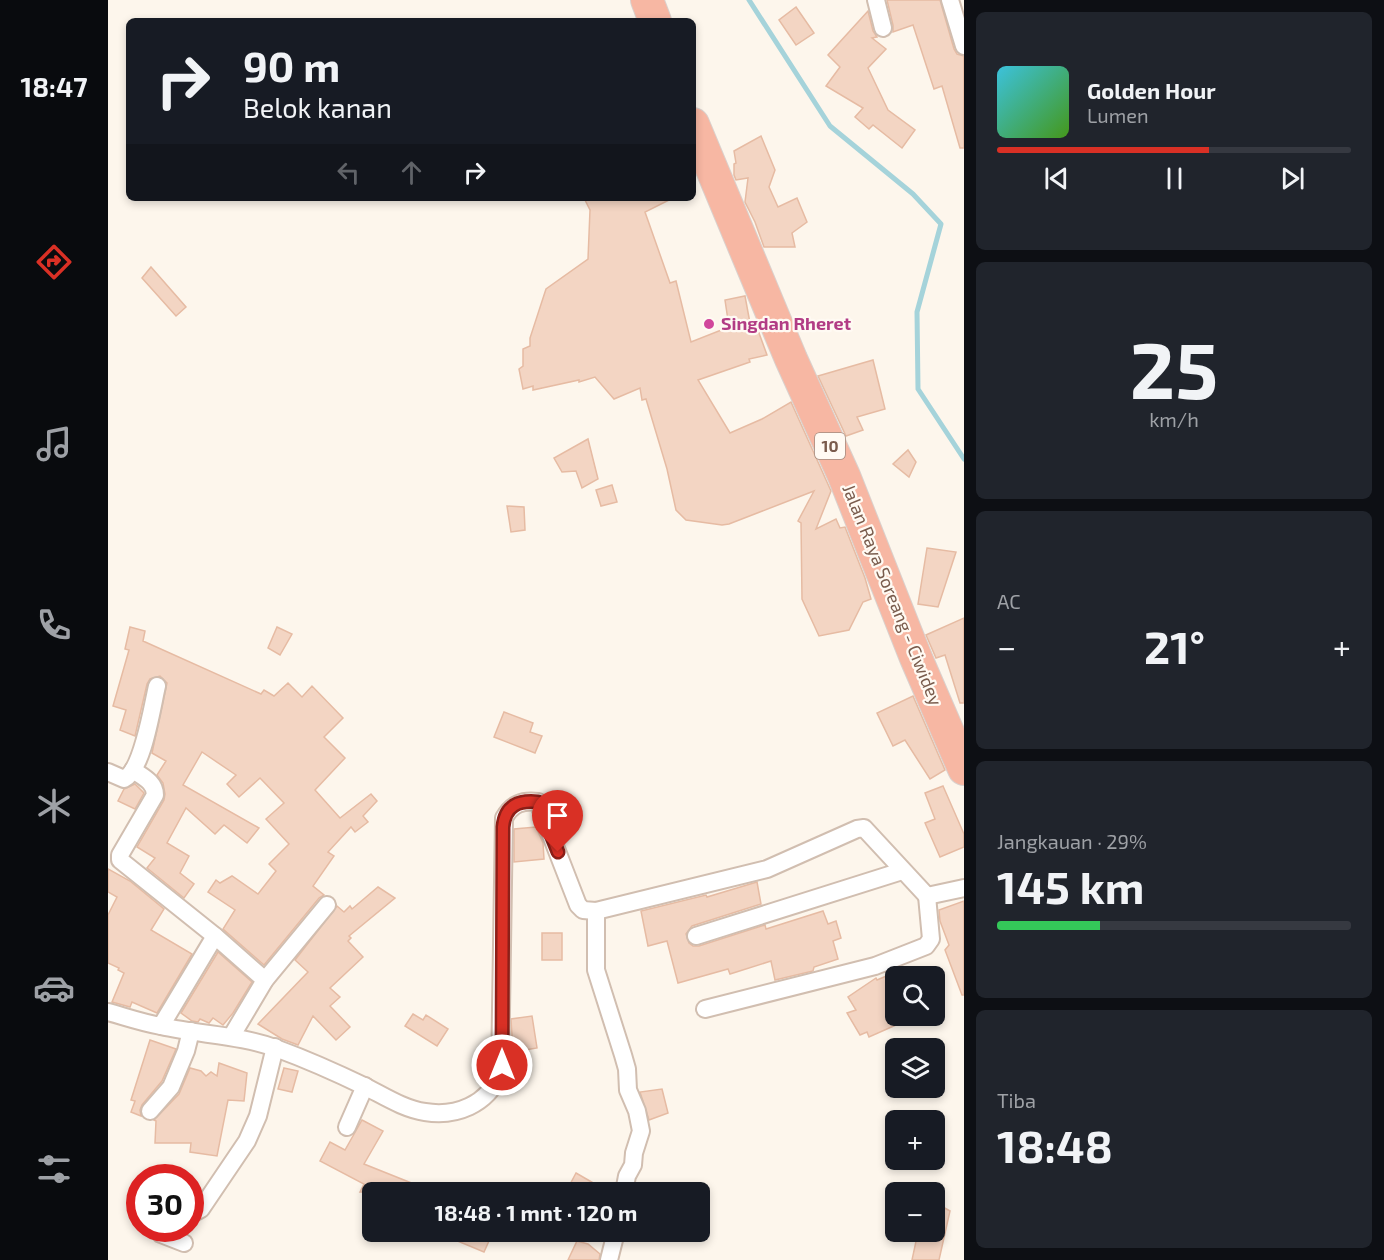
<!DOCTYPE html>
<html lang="id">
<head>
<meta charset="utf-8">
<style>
	:root { --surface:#171b24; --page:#20242c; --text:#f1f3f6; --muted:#9ea1a6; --line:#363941; --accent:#d93025 }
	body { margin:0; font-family:"Exo 2",sans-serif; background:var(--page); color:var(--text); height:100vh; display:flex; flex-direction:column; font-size:22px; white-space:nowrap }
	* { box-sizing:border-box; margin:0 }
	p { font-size:20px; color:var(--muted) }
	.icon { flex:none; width:33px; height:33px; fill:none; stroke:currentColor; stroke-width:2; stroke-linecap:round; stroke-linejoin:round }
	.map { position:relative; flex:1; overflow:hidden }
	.sheet { display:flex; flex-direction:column; gap:12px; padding:12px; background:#0d0f14; width:420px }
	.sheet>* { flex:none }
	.guide { position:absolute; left:18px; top:18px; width:570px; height:183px; border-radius:9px; box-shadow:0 3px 9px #0003; background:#171b24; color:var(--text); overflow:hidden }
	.tools { position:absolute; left:777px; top:966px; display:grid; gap:12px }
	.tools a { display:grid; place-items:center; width:60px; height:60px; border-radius:9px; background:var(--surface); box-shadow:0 3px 9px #0003; font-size:30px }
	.speed { position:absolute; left:18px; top:1164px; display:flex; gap:12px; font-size:30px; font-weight:700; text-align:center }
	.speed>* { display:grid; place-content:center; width:78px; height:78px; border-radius:50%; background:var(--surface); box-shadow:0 3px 9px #0003; line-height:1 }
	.speed .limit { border:9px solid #d22; background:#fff; color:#111 }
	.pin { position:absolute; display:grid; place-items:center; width:51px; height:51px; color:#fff; margin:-62px -26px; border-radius:50% 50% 50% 0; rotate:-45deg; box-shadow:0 0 6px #0007 }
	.pin .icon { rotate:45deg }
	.me { position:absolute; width:66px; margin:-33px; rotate:0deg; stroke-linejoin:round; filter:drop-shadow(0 0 4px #0008) }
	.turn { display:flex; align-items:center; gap:21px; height:126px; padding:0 18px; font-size:27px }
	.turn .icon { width:78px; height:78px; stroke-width:2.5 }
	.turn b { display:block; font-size:42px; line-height:51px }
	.lanes { display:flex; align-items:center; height:57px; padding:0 18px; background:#0003; justify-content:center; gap:30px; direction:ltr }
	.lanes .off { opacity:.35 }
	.big { font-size:45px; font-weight:700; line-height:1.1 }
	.sheet .tile { flex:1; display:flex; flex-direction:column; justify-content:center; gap:9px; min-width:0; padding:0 21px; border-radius:9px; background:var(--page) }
	.sheet .dial { align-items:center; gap:0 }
	.dial b { font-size:78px; line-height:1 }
	.song { display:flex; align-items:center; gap:18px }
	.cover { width:72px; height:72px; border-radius:9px; background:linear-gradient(135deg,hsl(190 70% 55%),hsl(100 70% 35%)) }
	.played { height:6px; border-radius:3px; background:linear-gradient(90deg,var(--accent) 60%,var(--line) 60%) }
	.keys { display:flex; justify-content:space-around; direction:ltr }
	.heat { display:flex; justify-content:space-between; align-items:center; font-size:33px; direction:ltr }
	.charge { height:9px; border-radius:4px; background:linear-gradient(90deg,#34c759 29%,var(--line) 0) }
	.trip { position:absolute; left:254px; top:1182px; width:348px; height:60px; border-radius:9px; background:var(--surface); box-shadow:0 3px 9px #0003; font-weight:700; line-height:60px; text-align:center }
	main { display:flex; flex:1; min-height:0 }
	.tab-bar { display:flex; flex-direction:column; width:108px; justify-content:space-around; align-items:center; background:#090b0e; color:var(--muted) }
	.tab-bar .icon { width:42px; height:42px }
	.tab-bar .active { color:var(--accent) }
	.tab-bar b { font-size:27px; color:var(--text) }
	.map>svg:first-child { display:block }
</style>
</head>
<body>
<main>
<nav class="tab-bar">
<b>18:47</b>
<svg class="icon active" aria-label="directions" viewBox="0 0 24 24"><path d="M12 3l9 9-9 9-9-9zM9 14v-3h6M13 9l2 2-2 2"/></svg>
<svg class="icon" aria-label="music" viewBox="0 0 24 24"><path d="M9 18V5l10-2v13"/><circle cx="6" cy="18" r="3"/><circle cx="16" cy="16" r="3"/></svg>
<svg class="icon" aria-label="phone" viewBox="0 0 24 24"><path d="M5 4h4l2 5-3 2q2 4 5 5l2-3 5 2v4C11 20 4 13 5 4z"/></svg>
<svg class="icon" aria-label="climate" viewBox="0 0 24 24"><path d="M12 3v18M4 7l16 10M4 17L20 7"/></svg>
<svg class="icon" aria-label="car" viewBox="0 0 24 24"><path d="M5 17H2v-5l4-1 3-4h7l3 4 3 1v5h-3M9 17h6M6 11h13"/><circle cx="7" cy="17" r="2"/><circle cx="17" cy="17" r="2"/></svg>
<svg class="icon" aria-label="filters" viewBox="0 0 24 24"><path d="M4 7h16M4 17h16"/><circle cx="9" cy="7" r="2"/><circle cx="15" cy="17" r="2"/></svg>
</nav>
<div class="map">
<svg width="856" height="1260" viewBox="0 0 856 1260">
	<rect width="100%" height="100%" fill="#fdf6ec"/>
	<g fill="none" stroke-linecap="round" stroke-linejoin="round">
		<polyline stroke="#a5d3da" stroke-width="5" points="641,0 722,126 805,194 833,224 809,312 810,389 856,459"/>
	</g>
	<g fill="#f3d5c3" stroke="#e6bba3" stroke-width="1.5">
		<polygon points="779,0 832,0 846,49 849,54 856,56 856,148 852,148 834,86 826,89 805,25 785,32 785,25"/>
		<polygon points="688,7 706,33 688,45 671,20"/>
		<polygon points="760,11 765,31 769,37 764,38 778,49 760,68 780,110 807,130 794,148 765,125 761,129 747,117 755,108 718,86 732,67 720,55"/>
		<polygon points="653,136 667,170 661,187 670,207 689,198 699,222 684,233 687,247 656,247 647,222 637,202 640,178 628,180 626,175 626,164 628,163 626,151"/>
		<polygon points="476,198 565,198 537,212 562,283 568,281 583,342 621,327 617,300 637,296 642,323 647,322 659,355 641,359 642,362 590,380 622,433 654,419 683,402 723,491 708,529 728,519 732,528 737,527 757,578 763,599 755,602 741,630 711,636 694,599 693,523 690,521 706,491 621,524 614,525 578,520 568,510 559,469 538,399 534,400 532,388 506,399 487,377 471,382 471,380 425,390 425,386 415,389 411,369 415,366 415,349 422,346 422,338 438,289 480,259 482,210"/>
		<polygon points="43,267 78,307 68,316 34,278"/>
		<polygon points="765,360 777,409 749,417 755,430 738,436 710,376"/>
		<polygon points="480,439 490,479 474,488 468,471 454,472 446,458"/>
		<polygon points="800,450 808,462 801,477 785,464"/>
		<polygon points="504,485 509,502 493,506 488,490"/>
		<polygon points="399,506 416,507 417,530 403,532"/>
		<polygon points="819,548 848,552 830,607 810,604"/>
		<polygon points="856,618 856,703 852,703 837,655 828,658 818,635"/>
		<polygon points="22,627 37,631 35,641 153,694 156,690 166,696 180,683 194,697 204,686 235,718 216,737 237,758 207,790 232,818 263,794 269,801 255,816 260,822 247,832 243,827 220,852 226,856 205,886 216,895 211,898 156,965 115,929 127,910 100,892 108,880 112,883 124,876 150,894 168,871 161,864 181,844 158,819 176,803 152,778 131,797 119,784 128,775 94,752 75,785 151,828 139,843 116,825 107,834 78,808 59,843 81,856 72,873 86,884 76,898 39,868 47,858 29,847 56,800 57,794 55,783 49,775 58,761 44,753 59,683 52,676 42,679 39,684 27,736 12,730 18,710 5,706 21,650 17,649"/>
		<polygon points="169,627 184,634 172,655 160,648"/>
		<polygon points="805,696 837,770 822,779 797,740 785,746 769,713"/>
		<polygon points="396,712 425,723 422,732 434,736 427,753 386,737"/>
		<polygon points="27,784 36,793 27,809 10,801 16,789"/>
		<polygon points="835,786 856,834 856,847 832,857 817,823 827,819 817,793"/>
		<polygon points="428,827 435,843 436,859 406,862 406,829"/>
		<polygon points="0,869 22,881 56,909 43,930 84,954 49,1013 24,1002 22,1007 4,1002 16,973 10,970 11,968 0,963 0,915 9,897 0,892"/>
		<polygon points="649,882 653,904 584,926 578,934 581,943 585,946 591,946 657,925 658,929 715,911 720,924 728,921 733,938 725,941 730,959 706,967 705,971 667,980 663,961 622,974 620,969 570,983 559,941 540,946 533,911 598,895 599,897"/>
		<polygon points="270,887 287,898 241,936 243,938 240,941 255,957 222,988 232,997 222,1006 242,1027 228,1040 205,1016 190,1045 174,1039 150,1024 200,972 187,960 229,906 236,912 242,906 244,909"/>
		<polygon points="856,901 856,995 854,995 837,950 841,945 832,921 831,910"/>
		<rect x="434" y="933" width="20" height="27"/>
		<polygon points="110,952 144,982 125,1013 115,1025 105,1018 101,1023 92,1019 90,1022 84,1021 73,1013"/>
		<polygon points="788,972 788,1025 761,1037 759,1032 752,1035 739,1013 748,1010 740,997 768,978 769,980"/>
		<polygon points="305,1014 315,1020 318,1015 340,1029 329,1046 297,1026"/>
		<polygon points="424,1016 429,1048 405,1052 403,1019"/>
		<polygon points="42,1040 68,1049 54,1081 34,1105 32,1110 33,1116 23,1112 27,1101 23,1100"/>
		<polygon points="111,1063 139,1073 136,1101 120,1100 109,1156 82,1152 83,1143 47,1143 48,1121 46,1120 71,1094 82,1068 93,1071 98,1076 103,1072 109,1076"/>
		<polygon points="176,1068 190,1071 184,1092 170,1089"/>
		<polygon points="554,1089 560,1113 541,1120 532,1092"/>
		<polygon points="254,1120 275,1131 256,1164 326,1192 252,1192 256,1184 212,1161 222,1142 237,1150"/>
		<polygon points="468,1173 501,1192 458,1192"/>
		<polygon points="826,1202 842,1211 831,1260 804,1260 810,1232 826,1232"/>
		<polygon points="328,1232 385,1232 376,1252"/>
		<polygon points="469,1241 480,1244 492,1254 491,1260 460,1260"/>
	</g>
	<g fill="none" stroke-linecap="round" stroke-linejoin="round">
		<g stroke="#d1beb0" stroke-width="20">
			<g id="street">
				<polyline points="768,0 775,28"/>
				<polyline points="842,0 856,46"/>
				<path d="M25,770C35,777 47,782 47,795L12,855V860L107,936L157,980"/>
				<path d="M0,772L16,779C35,770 44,707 49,686"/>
				<polyline points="488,911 488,970 515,1055 519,1069 520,1090 529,1111 533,1131 526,1153 525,1165 519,1176 516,1192"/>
				<polyline points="588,936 794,871"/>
				<polyline points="597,1009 767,966 818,946 823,939 819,896"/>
				<path d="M0,1012C18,1017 35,1023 53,1026C92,1035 133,1035 170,1049C200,1060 229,1073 258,1087C276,1096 296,1109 317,1112C348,1117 379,1105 392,1074L396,818C404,804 414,800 430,802L470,905L475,910L488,911L659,869L749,829L756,828L819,896L856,888"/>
				<polyline points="53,1026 107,936"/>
				<polyline points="123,1037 157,980 219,905"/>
				<polyline points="42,1111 63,1087 78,1051 83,1031"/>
				<polyline points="239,1127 257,1086"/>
				<polyline points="82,1215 93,1209 139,1141 150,1116 167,1047"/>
				<polyline points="52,1228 53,1234 76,1243"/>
				<polyline points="501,1260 508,1232"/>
			</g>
		</g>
		<g stroke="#dad1cd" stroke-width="34">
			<g id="highway">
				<polyline points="539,0 547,21"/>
				<polyline points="585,124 683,359 736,476 808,658 856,769"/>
			</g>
		</g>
		<use href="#street" stroke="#fff" stroke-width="16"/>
		<use href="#highway" stroke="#f7b7a3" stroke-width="32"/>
	</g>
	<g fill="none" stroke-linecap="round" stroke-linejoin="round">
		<g stroke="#8d1f18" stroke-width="15">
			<path id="route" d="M394,1065L395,827C397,805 411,800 430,802L450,852"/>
		</g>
		<use href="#route" stroke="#d93025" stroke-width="10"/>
	</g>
	<circle fill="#d1479c" stroke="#fffaf3" stroke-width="2" cx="601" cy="324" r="6"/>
	<g text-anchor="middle" stroke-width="4.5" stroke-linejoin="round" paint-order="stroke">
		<rect fill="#fffaf3" stroke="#a28b7f" stroke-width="1.5" x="707" y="433" width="30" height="26" rx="4.5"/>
		<g font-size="16" font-weight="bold" fill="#7a5c4d">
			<text x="722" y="452">10</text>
		</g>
		<g font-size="18" font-weight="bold" fill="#b23c85" stroke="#fffaf3" text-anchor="start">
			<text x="613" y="330">Singdan Rheret</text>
		</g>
		<g font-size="18" fill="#7a5c4d" stroke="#fffaf3">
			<text transform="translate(784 595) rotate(68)" y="6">Jalan Raya Soreang - Ciwidey</text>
		</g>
	</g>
</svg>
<div class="tools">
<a><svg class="icon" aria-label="search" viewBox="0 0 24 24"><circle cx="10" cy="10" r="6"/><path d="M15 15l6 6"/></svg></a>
<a><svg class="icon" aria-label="layers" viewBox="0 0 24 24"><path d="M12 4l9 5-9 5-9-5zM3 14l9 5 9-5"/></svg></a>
<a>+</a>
<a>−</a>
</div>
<div class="speed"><div class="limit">30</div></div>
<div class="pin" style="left:450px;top:852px;background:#d93025"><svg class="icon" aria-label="arrive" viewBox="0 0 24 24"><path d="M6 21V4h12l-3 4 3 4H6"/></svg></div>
<svg class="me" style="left:394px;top:1065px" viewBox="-20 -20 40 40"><circle r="17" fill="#d93025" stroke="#fff" stroke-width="3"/><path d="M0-11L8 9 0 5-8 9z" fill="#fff"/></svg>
<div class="trip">18:48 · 1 mnt · 120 m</div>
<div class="guide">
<div class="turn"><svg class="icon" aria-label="right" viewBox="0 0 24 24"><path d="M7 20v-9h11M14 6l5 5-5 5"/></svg><div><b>90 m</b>Belok kanan</div></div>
<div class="lanes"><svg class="icon off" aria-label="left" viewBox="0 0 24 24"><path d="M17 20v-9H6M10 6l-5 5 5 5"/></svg><svg class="icon off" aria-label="ahead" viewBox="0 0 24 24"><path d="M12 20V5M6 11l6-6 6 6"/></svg><svg class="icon" aria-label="right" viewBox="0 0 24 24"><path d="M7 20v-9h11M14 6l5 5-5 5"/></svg></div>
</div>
</div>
<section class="sheet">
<div class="tile">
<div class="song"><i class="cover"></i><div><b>Golden Hour</b><p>Lumen</p></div></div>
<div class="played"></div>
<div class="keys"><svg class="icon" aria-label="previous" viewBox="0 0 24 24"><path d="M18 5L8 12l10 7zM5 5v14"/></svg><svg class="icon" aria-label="pause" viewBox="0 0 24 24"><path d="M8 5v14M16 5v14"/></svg><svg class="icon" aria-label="next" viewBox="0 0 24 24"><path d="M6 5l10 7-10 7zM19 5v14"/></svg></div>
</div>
<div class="tile dial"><b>25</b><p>km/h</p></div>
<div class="tile"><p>AC</p>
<div class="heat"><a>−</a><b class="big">21°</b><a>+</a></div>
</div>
<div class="tile"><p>Jangkauan · 29%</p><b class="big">145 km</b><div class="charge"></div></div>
<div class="tile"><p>Tiba</p><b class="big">18:48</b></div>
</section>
</main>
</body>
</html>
